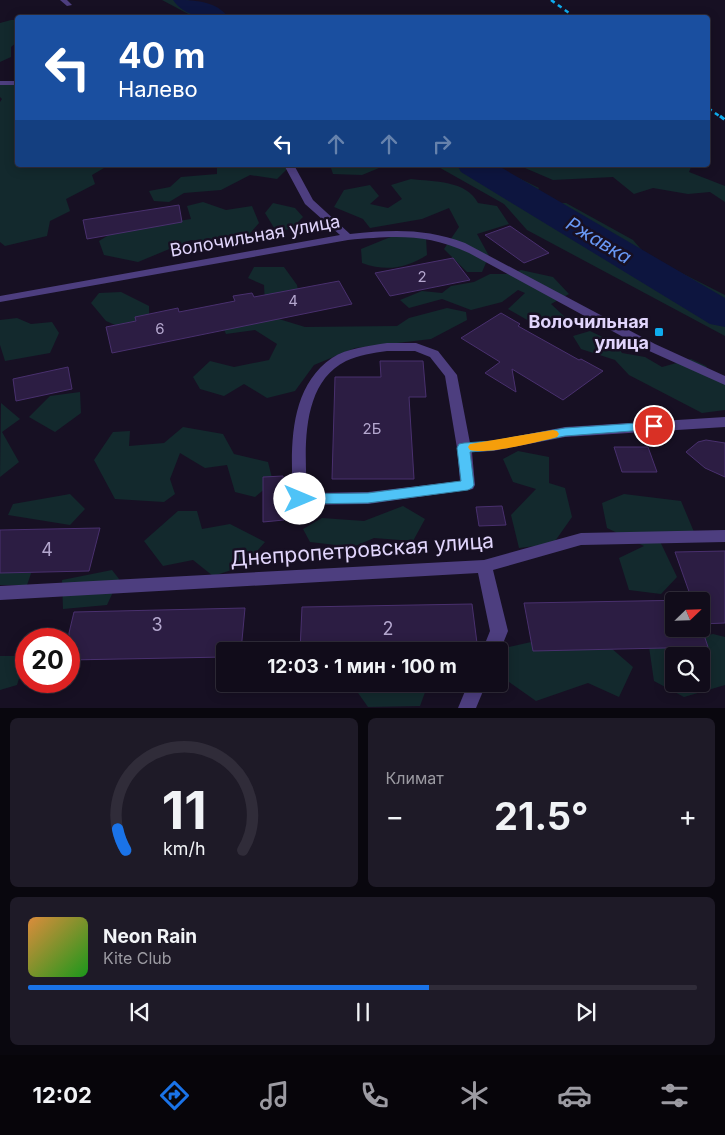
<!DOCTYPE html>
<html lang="ru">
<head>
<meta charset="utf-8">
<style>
	:root { --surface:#110c1a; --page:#1e1a27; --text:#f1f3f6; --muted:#9c9ba2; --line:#302c39; --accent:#1a73e8 }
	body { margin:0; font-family:Inter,sans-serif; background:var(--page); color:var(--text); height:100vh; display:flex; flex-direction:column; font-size:19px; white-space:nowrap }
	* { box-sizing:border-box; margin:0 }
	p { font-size:16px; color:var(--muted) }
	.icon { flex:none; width:28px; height:28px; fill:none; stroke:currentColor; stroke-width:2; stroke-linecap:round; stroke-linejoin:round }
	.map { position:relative; height:708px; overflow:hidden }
	.details { display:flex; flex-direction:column; gap:10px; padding:10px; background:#09070e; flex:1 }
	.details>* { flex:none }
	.banner { position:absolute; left:15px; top:15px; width:695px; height:152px; border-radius:5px; box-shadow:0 2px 12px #0003,0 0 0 1px var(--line); background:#1a4fa0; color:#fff; overflow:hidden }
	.needle { width:32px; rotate:67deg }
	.controls { position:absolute; left:665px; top:592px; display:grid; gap:10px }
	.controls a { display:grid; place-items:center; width:45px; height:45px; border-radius:5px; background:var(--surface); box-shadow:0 2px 12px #0003,0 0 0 1px var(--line); font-size:25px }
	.speed { position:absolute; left:15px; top:628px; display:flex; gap:10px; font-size:25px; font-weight:700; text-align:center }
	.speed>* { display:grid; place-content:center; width:65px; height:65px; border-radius:50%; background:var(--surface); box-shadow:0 2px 12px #0003,0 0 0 1px var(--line); line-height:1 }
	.speed .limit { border:8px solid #d22; background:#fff; color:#111 }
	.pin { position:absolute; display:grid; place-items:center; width:42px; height:42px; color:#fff; margin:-21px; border:2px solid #fff; border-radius:50%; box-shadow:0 1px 5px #0007 }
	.me { position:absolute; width:55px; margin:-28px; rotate:90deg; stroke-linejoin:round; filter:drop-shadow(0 0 4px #0008) }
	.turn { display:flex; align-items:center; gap:18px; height:105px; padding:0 20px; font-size:22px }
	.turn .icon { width:65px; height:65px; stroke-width:2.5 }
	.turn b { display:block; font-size:35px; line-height:42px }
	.lanes { display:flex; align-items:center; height:48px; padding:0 20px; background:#0003; justify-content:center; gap:25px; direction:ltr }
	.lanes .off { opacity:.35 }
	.big { font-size:38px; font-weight:700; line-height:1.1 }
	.details .card { flex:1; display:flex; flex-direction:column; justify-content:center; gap:8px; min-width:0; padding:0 18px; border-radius:8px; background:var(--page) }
	.details .dial { align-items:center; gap:0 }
	.dial svg { height:130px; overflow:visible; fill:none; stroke:var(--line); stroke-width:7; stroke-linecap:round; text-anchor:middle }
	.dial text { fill:var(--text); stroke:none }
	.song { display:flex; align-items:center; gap:15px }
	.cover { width:60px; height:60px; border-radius:8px; background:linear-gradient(135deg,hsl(30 70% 55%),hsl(120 70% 35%)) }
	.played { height:5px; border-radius:2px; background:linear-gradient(90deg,var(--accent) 60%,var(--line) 60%) }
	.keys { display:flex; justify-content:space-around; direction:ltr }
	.heat { display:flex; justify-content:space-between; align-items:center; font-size:28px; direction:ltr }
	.details .tiles { flex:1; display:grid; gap:10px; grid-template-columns:1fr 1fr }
	.card:last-child { grid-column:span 2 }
	.trip { position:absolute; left:216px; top:642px; width:292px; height:50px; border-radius:5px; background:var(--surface); box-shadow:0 2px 12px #0003,0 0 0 1px var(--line); font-weight:700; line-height:50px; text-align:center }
	.menu { display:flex; height:80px; justify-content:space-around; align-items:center; background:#07050a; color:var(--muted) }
	.menu .icon { width:35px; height:35px }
	.menu .on { color:var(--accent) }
	.menu b { font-size:22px; color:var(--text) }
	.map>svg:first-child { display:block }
</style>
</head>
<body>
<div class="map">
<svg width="725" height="708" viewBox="0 0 725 708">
	<rect width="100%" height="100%" fill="#171023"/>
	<g fill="#13292d" fill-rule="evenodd">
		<polygon points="162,0 188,0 220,17 194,17"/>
		<polygon points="11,20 17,20 17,42 11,47 11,57 0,62 0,23"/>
		<polygon points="17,83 18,165 109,165 92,175 95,184 66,199 70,211 50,221 47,236 5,246 0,242 0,102 2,99 0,97 0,84"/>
		<polygon points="217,165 285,165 287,169 277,179 250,175 221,190 184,193 169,202 154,201 149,191 170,187 181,177 217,174"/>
		<polygon points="330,165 379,165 379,168 362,175 333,174"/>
		<polygon points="435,165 492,165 539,188 533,198 544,204 566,203 633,240 646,255 725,295 725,336 527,230 504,204"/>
		<polygon points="518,165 702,165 691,167 689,172 725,186 725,202 710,192 688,194 653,188 634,194 613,177 553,180"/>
		<path d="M411,179C434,182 466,180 478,203L497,206L509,224L477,234L489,256L482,272H467L444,249L459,227L449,208L422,219L370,228L363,219L334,207L344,190L370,185L379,196L370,204L388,208L402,199L391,185Z"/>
		<polygon points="203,202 226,210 252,206 259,223 245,239 215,244 191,240 138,262 104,255 99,241 125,225 147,226 191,219 187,206"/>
		<polygon points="273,203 295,208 303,217 291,229 276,231 265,213"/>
		<path d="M393,236L426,238L427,255C406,268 387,272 362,263L361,249Z"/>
		<polygon points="254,267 284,267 297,285 299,297 265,304 264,285 248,278"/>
		<polygon points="521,270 553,277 569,294 551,304 566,318 536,325 508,309 525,293 518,290 502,302 471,310 442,299 409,308 400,300 422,291 442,293 451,286 474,282 490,274 509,274"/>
		<polygon points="121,292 149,306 149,322 129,331 106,321 91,303 99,293"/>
		<polygon points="213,306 256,312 305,327 397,326 409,318 447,308 466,312 467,320 431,339 355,348 314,365 295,391 267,398 244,384 224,396 200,389 193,377 210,361 234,367 269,360 277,344 255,330 226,334"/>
		<polygon points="17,318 31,324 52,322 59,333 50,353 5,361 0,345 0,320"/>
		<polygon points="590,331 615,343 622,353 645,357 662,367 691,359 706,366 712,377 725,378 725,410 702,413 629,375 615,360 581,349 573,336"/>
		<polygon points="80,392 81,413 55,432 29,417 50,396"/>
		<polygon points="1,403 20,419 2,432 19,462 0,477"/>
		<polygon points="183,427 223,434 234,454 268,462 273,482 255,497 235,492 227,465 205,468 180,453 170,479 175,494 164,502 115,499 94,460 113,432 130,431 129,446 164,443"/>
		<polygon points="518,451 549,457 549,483 565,488 572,517 553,544 519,548 511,515 536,489 513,482 503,459"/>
		<polygon points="70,494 85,509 70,525 8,515 13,504"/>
		<polygon points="624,494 681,501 694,532 657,535 677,577 661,594 629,590 619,558 644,546 607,528 602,503"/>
		<polygon points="403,506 425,519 413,541 374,538 353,547 310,542 303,529 322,518 364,521"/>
		<polygon points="178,511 197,511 202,529 230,524 265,542 244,566 213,576 193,560 163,566 144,541"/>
		<polygon points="38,553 27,585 0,585 0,557"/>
		<polygon points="112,570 119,579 107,605 63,609 62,580"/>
		<path d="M713,634L725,637V685L684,697L654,681L649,647ZM674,656H701V684H674Z"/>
		<polygon points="540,640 603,641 633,667 619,697 588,683 536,701 505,679 509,647"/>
		<polygon points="0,656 26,656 17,685 0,690"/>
		<polygon points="357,684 428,684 420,706 368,707 356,690"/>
	</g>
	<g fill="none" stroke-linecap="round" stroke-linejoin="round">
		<g fill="#0d153f" fill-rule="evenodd">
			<path d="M173,0C193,0 216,0 229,18C209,18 186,19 173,0Z"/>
			<polygon points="457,165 497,165 725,298 725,327 710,324 461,172"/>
		</g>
	</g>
	<g fill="#2c1d43" stroke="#49306e">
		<polygon points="179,205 182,222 87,239 83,220"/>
		<polygon points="510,226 549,253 524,263 485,235"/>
		<polygon points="453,258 470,280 390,296 375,273"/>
		<polygon points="339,281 352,304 112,353 106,327 136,321 135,317 178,308 179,312 235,301 233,296 252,293 254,297"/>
		<polygon points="501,313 520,324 518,326 579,360 581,359 603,371 563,400 512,369 516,392 485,373 500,362 461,338"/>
		<polygon points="380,361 423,361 426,397 409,397 414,479 332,479 335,377 381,377"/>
		<polygon points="68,367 72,389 16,401 13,379"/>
		<polygon points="706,440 725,443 725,477 705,468 686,452 698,442"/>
		<polygon points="614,447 648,447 657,472 622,472"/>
		<polygon points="283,476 284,520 263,522 263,477"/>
		<polygon points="502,506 506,525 479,526 476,507"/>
		<polygon points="100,528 89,571 0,573 0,530"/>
		<polygon points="725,551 725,623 701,624 701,601 674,601 674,629 701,629 701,626 708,647 533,651 524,603 692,600 675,552"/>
		<polygon points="472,604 478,651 300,651 302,607"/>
		<polygon points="245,608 241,651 225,651 225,657 69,660 69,633 74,612"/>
	</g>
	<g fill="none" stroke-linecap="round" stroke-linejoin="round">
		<g fill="#4d3e7f" fill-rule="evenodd">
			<polygon points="60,0 67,0 72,5 67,6"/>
			<rect x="0" y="81" width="18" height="4"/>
			<path d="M284,165H294L313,200L350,234C392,230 424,228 465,243L655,344L725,376V385L647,350L469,253C425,233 395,236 348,240L0,302V296L340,235L305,204Z"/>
			<path d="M387,343H416L438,351L457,375L470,443L493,441L565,427L725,417V427L565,437L493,451L472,452L475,485L473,489L468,490L368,504L300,505L295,503L293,499C291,451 287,389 332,358C347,348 369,346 387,343ZM387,351H415L430,357L445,376L457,448L460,481L368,492L307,493C305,450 300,384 346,361C359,355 373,353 387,351Z"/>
			<polygon points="725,530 725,542 581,545 493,570 508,631 500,651 482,651 490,631 478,573 0,600 0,586 484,560 581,533"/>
			<polygon points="468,684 486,684 476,708 458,708"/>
		</g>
		<g stroke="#0facee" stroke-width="2.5" stroke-dasharray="4.5 4" stroke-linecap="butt">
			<polyline points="551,0 576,18"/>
			<polyline points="708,108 722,118"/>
		</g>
		<polyline stroke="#0facee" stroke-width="3" stroke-dasharray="5.5 5" stroke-linecap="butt" points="720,116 725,120"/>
	</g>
	<polygon fill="#4fc3f7" stroke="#337fa1" points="654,422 660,426 658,429 565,436 493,450 470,452 474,485 472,488 468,490 368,503 300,504 295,503 293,499 295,495 300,494 368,493 461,481 457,448 459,444 464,443 493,441 565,428"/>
	<path fill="#f59e0b" d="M553,430L557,431L559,434L557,437C539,442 486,455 470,450L468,447L470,444Z"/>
	<rect fill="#0facee" stroke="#171023" stroke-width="2" x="654" y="327" width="10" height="10" rx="2.5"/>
	<g text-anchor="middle" stroke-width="5" stroke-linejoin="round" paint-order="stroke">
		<g font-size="15" fill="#b4a7ce">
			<text x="422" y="282">2</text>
			<text x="293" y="306">4</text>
			<text x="160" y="334">6</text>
			<text x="372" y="434">2Б</text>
		</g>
		<g font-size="18" fill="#e1d5fc" stroke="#171023">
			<text transform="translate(255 236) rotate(-10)" y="6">Волочильная улица</text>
		</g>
		<g font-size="18" font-weight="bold" fill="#e1d5fc" stroke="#171023" text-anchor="end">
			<text x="649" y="328">Волочильная<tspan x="649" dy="21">улица</tspan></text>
		</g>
		<g font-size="18" fill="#b4a7ce">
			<text x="47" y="556">4</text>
			<text x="157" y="631">3</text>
			<text x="388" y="635">2</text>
		</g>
		<g font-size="19" font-style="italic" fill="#6999f6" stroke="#171023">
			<text transform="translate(599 240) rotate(31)" y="7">Ржавка</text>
		</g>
		<g font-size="21" fill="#e1d5fc" stroke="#171023">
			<text transform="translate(362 550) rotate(-4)" y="7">Днепропетровская улица</text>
		</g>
	</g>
</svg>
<div class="controls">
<a><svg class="needle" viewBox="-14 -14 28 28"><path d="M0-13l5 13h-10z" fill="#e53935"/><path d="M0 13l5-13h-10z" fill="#9c9ba2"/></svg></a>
<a><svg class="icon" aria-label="search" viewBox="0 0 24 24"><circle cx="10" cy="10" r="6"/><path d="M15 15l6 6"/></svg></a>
</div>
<div class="speed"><div class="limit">20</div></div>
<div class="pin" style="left:654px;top:426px;background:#d93025"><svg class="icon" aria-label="arrive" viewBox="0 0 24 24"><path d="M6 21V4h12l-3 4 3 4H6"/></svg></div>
<svg class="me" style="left:300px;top:499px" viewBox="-20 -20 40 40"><circle r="19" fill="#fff"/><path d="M0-13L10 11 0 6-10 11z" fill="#4fc3f7"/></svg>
<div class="trip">12:03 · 1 мин · 100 m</div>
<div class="banner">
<div class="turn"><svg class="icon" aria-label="left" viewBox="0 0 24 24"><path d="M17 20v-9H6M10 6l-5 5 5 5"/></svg><div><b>40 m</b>Налево</div></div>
<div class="lanes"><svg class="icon" aria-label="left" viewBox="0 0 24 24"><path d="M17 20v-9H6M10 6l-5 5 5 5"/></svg><svg class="icon off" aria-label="ahead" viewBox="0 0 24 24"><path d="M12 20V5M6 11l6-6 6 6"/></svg><svg class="icon off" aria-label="ahead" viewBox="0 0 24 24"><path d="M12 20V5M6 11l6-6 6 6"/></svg><svg class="icon off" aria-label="right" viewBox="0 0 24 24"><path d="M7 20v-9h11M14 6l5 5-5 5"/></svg></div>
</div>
</div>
<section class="details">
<div class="tiles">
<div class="card dial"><svg viewBox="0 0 100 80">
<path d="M14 69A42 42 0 1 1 86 69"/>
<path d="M14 69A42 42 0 0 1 9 56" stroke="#1a73e8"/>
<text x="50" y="56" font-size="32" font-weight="700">11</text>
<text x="50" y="72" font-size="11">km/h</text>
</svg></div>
<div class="card"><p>Климат</p>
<div class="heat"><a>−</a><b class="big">21.5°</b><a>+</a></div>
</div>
<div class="card">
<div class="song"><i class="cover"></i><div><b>Neon Rain</b><p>Kite Club</p></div></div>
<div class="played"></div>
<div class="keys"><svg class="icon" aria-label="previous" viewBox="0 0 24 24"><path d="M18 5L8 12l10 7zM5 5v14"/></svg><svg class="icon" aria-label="pause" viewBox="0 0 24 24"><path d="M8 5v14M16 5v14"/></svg><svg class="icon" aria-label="next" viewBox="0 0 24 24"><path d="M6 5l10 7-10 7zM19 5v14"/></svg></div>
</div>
</div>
</section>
<nav class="menu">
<b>12:02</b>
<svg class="icon on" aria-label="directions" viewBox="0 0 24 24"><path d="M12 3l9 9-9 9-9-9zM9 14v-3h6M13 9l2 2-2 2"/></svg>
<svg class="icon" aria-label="music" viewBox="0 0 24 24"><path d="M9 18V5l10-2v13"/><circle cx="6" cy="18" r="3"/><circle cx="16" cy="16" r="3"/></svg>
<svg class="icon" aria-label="phone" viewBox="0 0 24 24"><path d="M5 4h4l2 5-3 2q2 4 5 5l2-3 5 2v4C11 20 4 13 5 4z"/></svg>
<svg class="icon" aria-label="climate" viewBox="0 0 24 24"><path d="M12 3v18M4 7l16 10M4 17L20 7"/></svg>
<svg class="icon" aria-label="car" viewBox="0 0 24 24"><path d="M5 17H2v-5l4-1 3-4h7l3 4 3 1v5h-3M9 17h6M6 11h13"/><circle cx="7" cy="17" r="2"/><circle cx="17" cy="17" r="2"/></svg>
<svg class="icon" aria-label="filters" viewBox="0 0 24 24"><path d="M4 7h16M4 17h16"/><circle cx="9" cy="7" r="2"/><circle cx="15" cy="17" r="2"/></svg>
</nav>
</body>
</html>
